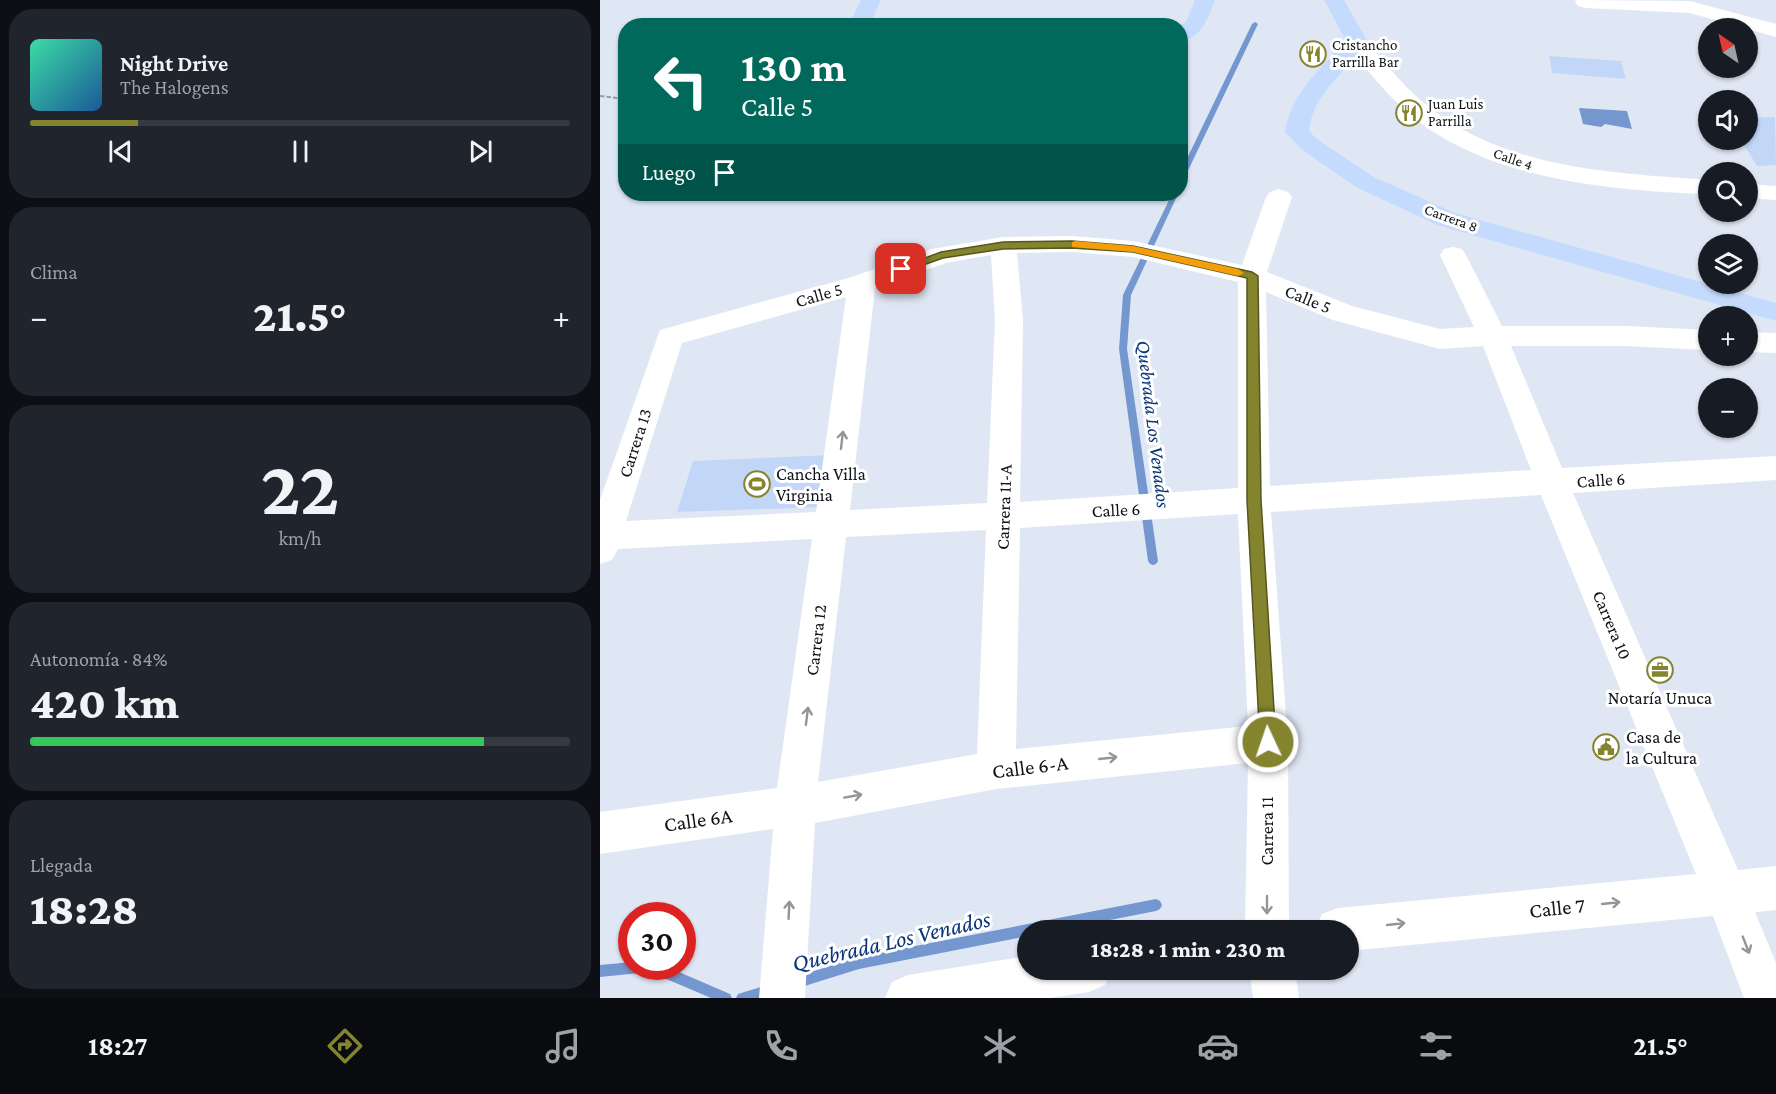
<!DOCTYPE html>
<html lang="es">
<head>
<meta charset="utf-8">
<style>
	:root { --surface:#171b24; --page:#20242c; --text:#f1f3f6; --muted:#9ea1a6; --line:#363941; --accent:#84842e }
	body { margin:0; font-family:"Crimson Pro",serif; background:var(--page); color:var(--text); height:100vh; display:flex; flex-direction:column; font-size:22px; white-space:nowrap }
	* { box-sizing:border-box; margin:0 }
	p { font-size:20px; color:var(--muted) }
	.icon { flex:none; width:33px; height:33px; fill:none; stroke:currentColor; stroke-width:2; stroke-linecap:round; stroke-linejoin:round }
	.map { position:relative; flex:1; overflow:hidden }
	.drawer { display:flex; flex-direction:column; gap:9px; padding:9px; background:#0d0f14; width:600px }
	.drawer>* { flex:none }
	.guide { position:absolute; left:18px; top:18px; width:570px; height:183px; border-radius:24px; box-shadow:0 2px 4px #0004; background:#00695c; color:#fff; overflow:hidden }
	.needle { width:39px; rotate:326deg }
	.buttons { position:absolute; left:1098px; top:18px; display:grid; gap:12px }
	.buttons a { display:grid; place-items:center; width:60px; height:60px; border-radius:50%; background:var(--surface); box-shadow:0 2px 4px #0004; font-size:30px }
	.speed { position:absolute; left:18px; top:902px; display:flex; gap:12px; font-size:30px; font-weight:700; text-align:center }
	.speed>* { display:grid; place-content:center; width:78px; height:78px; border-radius:50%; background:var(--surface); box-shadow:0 2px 4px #0004; line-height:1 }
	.speed .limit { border:9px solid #d22; background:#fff; color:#111 }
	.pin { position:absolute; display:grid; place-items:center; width:51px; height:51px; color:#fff; margin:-26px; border-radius:12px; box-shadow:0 3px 9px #0006 }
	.me { position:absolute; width:66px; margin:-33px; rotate:357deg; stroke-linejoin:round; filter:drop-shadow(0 0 4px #0008) }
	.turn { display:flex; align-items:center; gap:21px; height:126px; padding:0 24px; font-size:27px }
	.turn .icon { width:78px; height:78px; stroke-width:2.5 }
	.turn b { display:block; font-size:42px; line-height:51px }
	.then { display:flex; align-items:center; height:57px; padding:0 24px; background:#0003; gap:12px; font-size:22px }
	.big { font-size:45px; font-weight:800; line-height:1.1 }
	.drawer .widget { flex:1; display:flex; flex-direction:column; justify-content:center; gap:9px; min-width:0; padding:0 21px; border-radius:24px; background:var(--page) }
	.drawer .dial { align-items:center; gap:0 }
	.dial b { font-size:78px; line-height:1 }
	.song { display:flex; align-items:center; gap:18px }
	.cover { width:72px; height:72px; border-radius:9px; background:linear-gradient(135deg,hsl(160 70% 55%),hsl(210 70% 35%)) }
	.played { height:6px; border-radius:3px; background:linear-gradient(90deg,var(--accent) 20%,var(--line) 20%) }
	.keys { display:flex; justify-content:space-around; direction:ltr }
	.heat { display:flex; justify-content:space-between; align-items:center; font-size:33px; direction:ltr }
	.charge { height:9px; border-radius:4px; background:linear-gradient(90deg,#34c759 84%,var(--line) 0) }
	.trip { position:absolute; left:417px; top:920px; width:342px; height:60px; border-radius:30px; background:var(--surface); box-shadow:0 2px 4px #0004; font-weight:800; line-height:60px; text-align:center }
	.dock { display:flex; height:96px; justify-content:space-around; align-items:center; background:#090b0e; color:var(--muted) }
	.dock .icon { width:42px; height:42px }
	.dock .selected { color:var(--accent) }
	.dock b { font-size:27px; color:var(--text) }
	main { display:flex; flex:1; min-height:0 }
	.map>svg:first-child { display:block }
</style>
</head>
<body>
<main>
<section class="drawer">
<div class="widget">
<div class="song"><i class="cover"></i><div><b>Night Drive</b><p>The Halogens</p></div></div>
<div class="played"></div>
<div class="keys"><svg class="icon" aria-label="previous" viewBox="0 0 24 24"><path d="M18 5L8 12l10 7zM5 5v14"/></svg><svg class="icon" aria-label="pause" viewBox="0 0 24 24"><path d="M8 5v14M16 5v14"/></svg><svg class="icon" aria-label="next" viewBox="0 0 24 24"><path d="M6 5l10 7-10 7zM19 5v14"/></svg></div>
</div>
<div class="widget"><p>Clima</p>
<div class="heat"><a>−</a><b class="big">21.5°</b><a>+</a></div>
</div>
<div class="widget dial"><b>22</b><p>km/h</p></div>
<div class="widget"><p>Autonomía · 84%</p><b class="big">420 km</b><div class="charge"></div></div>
<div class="widget"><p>Llegada</p><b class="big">18:28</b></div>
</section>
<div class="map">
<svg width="1176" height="998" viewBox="0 0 1176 998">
	<rect width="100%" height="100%" fill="#e0e7f4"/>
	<g fill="#c2d7f8">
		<polygon points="949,56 1021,61 1026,79 952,73"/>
		<polygon points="1175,117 1176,165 1157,166 1141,140 1148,140 1148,118"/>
		<polygon points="230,455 225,507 77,512 93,461"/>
	</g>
	<polygon fill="#7497d0" points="979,108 1027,111 1032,129 1005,124 1001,127 983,124"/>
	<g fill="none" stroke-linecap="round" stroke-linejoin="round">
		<g fill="#7497d0" fill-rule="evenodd">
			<polygon points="655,22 658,24 583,181 580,183 580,173 652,24"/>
			<polygon points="572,194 578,194 531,295 527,349 558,561 556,564 553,565 550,564 548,561 519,349 523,295"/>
			<polygon points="556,899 560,901 562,905 560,909 556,911 459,930 428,930 428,936 259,969 195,989 191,987 189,983 191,979 195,977 259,957"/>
			<polygon points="32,962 32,966 65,966 130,994 132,998 111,998 50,972 0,977 0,965"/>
			<polygon points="170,984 174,986 176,990 174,994 164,998 136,998 138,994"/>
		</g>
		<polyline stroke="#979da7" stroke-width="2" stroke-dasharray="4.5 2" stroke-linecap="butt" points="0,96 26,99"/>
		<g fill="#fff" fill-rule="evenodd">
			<polygon points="976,0 1090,1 1176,24 1176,37 1090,13 985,8 978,6 975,2"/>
			<path d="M757,36L764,38C785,62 804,88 830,108C908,169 1013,173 1108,180V194C1013,191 890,180 813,117C788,96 765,69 746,42L750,38Z"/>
			<polygon points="1148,184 1176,186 1176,200 1148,198"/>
			<path d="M679,189L688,192L692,197L667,272L752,306L840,329L874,327L840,255L844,249L853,247L862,249L866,255L902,326H1026L1108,330V350L1026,346H911L962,468L1176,456V480L973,493L1138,870L1176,866V910L1155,912L1176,963V998H1144L1113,916L748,951V930H716L722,914L738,908L1096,874L941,495L671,512L688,742L689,930H645L648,763L396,789L215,823L205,998H159L173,829L0,854V812L177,788L212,539L18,549L12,560L0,564V500L60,330L252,277L332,249L403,237L472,236L533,241L642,265L666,197L670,192ZM472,252L533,257L638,282V488L420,502L423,320L417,253ZM391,255L395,320L387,503L250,510L275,288L346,263ZM666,292L733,320L840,349L883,346L931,470L670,486ZM246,297L216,512L26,521L82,343ZM638,514L648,726L416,749L420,528ZM386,530L377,754L218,782L246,537Z"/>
			<polygon points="1148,332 1176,333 1176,353 1148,352"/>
			<polygon points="428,956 428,969 512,969 505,985 489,992 450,998 285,998 292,982 308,975"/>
			<polygon points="649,969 695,969 699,998 653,998"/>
		</g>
		<g fill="#c5dbfe" fill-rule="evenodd">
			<polygon points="261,0 281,0 269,26 248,26"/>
			<path d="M595,0H615C608,19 602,37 580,42V26L586,22Z"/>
			<path d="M724,0H744L768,42C747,72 713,92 709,131L717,139L774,177L855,213L1176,303V321L837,225L756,187L701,149L685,132C690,95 721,67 746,41Z"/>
		</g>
	</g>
	<defs><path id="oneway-shaft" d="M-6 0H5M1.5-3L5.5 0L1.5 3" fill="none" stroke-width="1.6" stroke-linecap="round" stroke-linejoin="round" transform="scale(1.5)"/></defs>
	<g stroke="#939597">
		<use href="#oneway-shaft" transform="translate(242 440) rotate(-83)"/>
		<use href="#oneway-shaft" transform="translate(207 716) rotate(-83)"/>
		<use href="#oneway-shaft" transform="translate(508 758) rotate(-6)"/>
		<use href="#oneway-shaft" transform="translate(253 796) rotate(-10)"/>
		<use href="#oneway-shaft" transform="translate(1011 903) rotate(-6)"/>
		<use href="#oneway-shaft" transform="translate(667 905) rotate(90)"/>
		<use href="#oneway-shaft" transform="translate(189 910) rotate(-87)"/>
		<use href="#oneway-shaft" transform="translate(796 924) rotate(-6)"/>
		<use href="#oneway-shaft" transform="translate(1146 945) rotate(69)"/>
	</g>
	<polygon fill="#84842e" stroke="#56561e" stroke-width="1.5" points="472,241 533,246 652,272 658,276 661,500 676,742 674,747 668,749 662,747 660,742 647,500 647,278 533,252 472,248 403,249 343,258 301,273 296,269 341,252 403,242"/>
	<polygon fill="#f59e0b" points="476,241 533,246 638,269 644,273 638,276 533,252 472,247 472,242"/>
	<defs>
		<g id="restaurant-ring" transform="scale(1.35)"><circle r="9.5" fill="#fff" stroke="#84842e" stroke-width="1.5"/><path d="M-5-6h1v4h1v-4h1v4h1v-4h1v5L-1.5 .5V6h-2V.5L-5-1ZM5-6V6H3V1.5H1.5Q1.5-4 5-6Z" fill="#84842e"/></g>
		<g id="stadium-ring" transform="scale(1.35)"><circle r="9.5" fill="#fff" stroke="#84842e" stroke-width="1.5"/><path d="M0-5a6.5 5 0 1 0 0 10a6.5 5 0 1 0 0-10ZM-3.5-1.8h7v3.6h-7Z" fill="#84842e"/></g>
		<g id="office-ring" transform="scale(1.35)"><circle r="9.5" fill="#fff" stroke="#84842e" stroke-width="1.5"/><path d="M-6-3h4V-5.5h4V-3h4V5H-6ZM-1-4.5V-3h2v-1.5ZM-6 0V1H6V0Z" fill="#84842e"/></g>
		<g id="civic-ring" transform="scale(1.35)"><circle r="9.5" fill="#fff" stroke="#84842e" stroke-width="1.5"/><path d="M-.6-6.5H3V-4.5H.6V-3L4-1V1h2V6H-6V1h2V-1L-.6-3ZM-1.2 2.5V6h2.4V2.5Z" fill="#84842e"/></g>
	</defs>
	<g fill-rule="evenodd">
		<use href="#restaurant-ring" x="713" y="54"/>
		<use href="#restaurant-ring" x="809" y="113"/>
		<use href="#stadium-ring" x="157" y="484"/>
		<use href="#office-ring" x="1060" y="670"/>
		<use href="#civic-ring" x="1006" y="747"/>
	</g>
	<g text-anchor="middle" stroke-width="6" stroke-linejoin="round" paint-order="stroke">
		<g font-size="15" fill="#101317" stroke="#fff" text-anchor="start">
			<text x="732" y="50">Cristancho<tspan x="732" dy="17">Parrilla Bar</tspan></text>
			<text x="828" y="109">Juan Luis<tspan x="828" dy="17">Parrilla</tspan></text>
		</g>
		<g font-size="15" fill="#101317" stroke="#fff">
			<text transform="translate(913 159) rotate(19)" y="5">Calle 4</text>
			<text transform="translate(851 218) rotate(20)" y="5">Carrera 8</text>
		</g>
		<g font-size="18" fill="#101317" stroke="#fff">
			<text transform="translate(219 295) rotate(-16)" y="6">Calle 5</text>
			<text transform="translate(708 299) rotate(22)" y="6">Calle 5</text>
			<text transform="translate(35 443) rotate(-72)" y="6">Carrera 13</text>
			<text transform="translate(1001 480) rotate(-4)" y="6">Calle 6</text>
			<text transform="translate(404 507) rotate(-88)" y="6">Carrera 11-A</text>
			<text transform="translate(516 510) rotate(-3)" y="6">Calle 6</text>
			<text transform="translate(1012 625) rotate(67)" y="6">Carrera 10</text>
			<text transform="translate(216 640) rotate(-83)" y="6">Carrera 12</text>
			<text transform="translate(667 831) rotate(-90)" y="6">Carrera 11</text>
		</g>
		<g font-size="18" fill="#101317" stroke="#fff" text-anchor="start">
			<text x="176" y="480">Cancha Villa<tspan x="176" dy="21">Virginia</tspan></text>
			<text x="1060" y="704" text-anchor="middle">Notaría Unuca</text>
			<text x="1026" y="743">Casa de<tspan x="1026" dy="21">la Cultura</tspan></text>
		</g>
		<g font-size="20" font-style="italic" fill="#0a3679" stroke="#fff">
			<text transform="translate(554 424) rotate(83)" y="7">Quebrada Los Venados</text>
		</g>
		<g font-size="21" fill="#101317" stroke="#fff">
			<text transform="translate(430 767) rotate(-7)" y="7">Calle 6-A</text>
			<text transform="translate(98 820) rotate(-8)" y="7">Calle 6A</text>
			<text transform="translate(957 908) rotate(-6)" y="7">Calle 7</text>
		</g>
		<g font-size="24" font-style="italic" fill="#0a3679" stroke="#fff">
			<text transform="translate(291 941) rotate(-13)" y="8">Quebrada Los Venados</text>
		</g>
	</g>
</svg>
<div class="buttons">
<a><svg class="needle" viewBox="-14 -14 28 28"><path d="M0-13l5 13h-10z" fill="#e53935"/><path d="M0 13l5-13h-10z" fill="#9ea1a6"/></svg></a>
<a><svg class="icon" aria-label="sound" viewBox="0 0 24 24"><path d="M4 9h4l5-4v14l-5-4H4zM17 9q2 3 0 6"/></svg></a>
<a><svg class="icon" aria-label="search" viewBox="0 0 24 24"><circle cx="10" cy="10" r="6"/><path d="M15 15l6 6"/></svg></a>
<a><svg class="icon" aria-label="layers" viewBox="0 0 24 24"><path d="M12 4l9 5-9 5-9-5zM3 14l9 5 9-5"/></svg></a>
<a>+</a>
<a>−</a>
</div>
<div class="speed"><div class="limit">30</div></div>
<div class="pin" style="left:301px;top:269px;background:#d93025"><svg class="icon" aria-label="arrive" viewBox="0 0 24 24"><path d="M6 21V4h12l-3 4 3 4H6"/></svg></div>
<svg class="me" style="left:668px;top:742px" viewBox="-20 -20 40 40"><circle r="17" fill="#84842e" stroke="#fff" stroke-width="3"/><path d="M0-11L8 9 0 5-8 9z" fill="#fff"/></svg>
<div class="trip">18:28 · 1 min · 230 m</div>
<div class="guide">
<div class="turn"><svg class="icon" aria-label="left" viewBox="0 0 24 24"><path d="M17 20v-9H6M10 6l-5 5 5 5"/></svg><div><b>130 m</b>Calle 5</div></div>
<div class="then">Luego<svg class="icon" aria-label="arrive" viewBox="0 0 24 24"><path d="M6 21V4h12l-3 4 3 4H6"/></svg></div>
</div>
</div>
</main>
<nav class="dock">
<b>18:27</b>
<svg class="icon selected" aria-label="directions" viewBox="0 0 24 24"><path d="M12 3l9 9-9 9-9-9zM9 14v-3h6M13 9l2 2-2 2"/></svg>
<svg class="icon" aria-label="music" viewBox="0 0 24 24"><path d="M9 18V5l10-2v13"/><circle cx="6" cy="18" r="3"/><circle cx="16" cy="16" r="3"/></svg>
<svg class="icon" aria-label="phone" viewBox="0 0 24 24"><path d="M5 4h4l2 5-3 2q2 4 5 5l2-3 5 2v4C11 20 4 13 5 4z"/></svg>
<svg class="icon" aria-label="climate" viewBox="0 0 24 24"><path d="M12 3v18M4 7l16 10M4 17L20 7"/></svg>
<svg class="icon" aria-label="car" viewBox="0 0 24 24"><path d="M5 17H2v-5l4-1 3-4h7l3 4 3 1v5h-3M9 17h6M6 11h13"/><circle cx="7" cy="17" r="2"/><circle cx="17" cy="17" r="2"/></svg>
<svg class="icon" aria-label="filters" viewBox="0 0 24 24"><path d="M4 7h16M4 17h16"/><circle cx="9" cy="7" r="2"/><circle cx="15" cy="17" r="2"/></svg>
<b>21.5°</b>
</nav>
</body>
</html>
